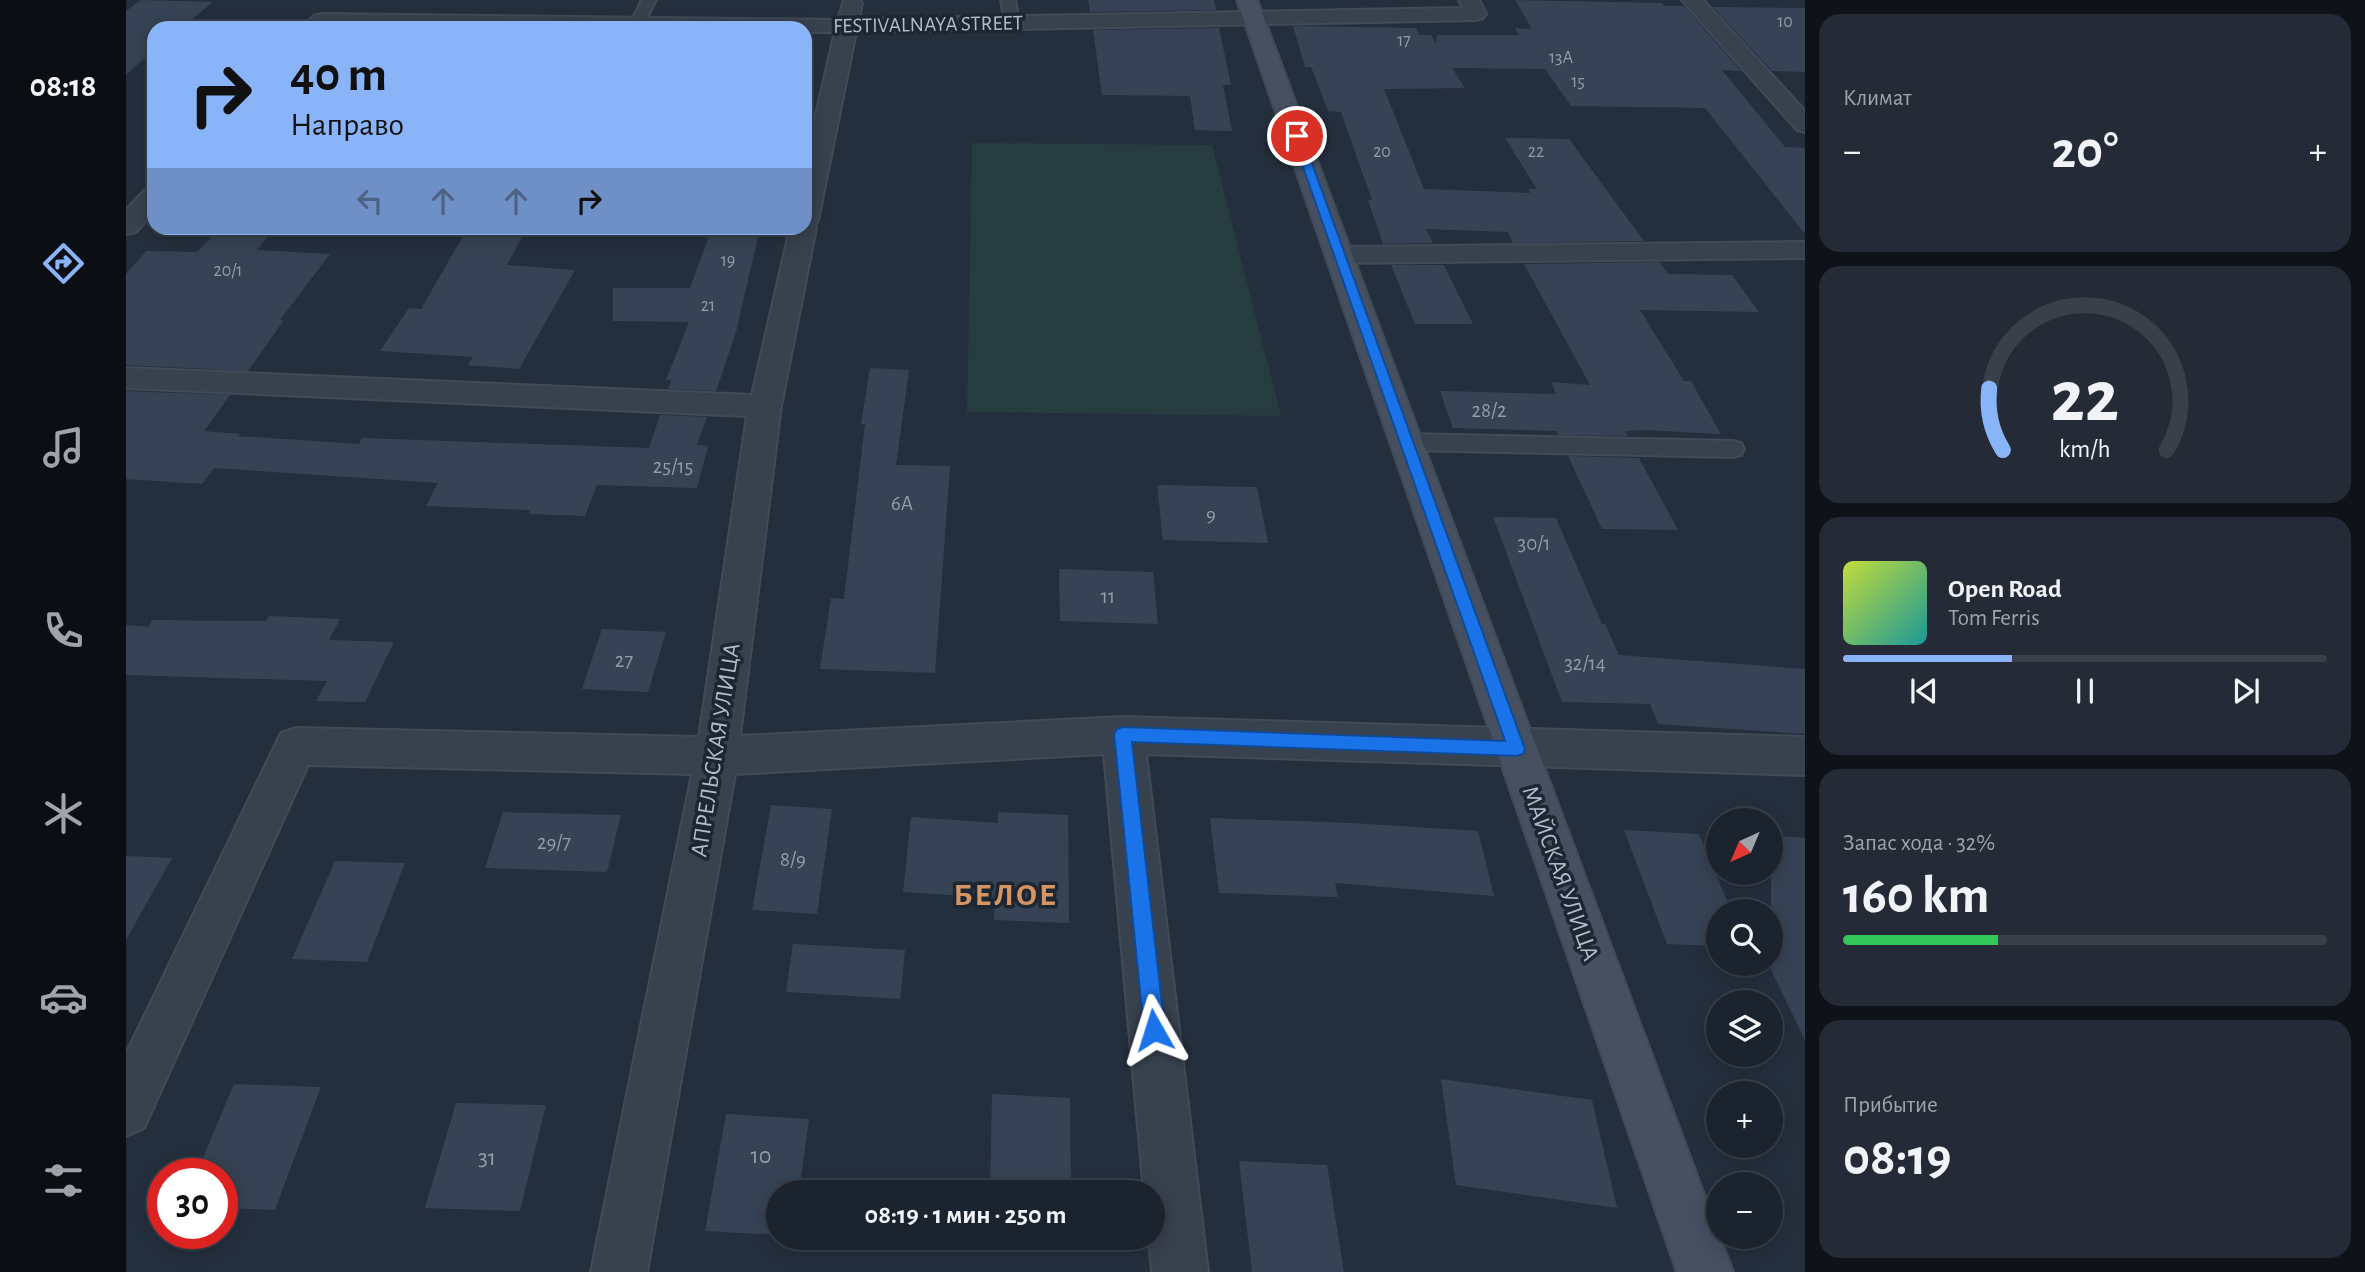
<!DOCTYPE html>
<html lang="ru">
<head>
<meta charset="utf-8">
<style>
	:root { --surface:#1b232e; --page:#242b36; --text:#f1f3f6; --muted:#a0a4aa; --line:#39404a; --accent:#8ab4f8 }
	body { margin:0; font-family:"Alegreya Sans",sans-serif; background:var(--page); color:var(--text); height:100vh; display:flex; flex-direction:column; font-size:26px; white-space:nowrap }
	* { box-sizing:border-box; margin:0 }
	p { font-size:23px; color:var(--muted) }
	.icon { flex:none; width:38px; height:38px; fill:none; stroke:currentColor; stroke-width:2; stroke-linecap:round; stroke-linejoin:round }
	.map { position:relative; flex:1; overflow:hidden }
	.panel { display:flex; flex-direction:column; gap:14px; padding:14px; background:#0f1319; width:560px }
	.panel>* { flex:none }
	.guide { position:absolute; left:21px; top:21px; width:665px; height:214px; border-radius:21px; box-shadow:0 4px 18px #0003,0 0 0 2px var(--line); background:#8ab4f8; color:#111; overflow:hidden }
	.needle { width:46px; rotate:224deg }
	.fabs { position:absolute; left:1580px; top:808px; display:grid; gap:14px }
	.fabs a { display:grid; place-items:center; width:77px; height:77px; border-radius:50%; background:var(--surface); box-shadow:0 4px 18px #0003,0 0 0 2px var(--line); font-size:35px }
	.speed { position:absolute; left:21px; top:1158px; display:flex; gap:14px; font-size:35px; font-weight:700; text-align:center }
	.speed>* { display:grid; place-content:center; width:91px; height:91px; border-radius:50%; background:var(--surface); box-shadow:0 4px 18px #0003,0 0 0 2px var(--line); line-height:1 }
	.speed .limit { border:10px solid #d22; background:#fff; color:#111 }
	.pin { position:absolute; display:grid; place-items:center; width:60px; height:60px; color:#fff; margin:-30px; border:4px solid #fff; border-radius:50%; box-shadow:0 2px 7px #0007 }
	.me { position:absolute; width:77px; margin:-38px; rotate:354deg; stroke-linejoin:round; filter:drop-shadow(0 0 5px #0008) }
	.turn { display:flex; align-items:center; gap:24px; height:147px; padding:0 28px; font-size:32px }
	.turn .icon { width:91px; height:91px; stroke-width:2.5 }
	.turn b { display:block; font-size:49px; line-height:60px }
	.lanes { display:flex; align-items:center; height:66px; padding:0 28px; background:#0003; justify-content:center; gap:35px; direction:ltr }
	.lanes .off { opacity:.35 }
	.big { font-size:52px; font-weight:700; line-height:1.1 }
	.panel .card { flex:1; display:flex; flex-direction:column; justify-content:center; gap:10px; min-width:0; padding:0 24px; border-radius:21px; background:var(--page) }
	.panel .dial { align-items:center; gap:0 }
	.dial svg { height:182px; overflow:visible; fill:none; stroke:var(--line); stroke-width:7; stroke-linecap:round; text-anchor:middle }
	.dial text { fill:var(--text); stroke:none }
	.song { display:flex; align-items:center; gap:21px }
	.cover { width:84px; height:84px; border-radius:10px; background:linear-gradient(135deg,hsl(70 70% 55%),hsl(180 70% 35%)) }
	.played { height:7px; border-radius:4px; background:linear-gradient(90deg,var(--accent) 35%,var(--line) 35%) }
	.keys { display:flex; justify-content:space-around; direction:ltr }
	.heat { display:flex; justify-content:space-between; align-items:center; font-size:38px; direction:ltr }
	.charge { height:10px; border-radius:5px; background:linear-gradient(90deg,#34c759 32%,var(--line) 0) }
	.trip { position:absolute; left:640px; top:1180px; width:399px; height:70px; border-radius:35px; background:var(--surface); box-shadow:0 4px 18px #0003,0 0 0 2px var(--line); font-weight:700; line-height:70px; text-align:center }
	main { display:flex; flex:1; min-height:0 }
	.dock { display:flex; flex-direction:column; width:126px; justify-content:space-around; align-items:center; background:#0b0e12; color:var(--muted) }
	.dock .icon { width:49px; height:49px }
	.dock .current { color:var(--accent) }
	.dock b { font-size:32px; color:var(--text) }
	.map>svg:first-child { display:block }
</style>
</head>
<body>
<main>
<nav class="dock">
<b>08:18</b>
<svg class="icon current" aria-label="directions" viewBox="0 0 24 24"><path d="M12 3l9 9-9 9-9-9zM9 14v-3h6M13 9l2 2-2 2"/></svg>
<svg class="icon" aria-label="music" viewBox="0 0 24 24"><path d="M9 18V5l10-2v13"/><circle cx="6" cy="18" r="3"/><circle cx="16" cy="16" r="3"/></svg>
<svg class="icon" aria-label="phone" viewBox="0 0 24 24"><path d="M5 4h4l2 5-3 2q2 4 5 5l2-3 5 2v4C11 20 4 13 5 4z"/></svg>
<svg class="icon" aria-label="climate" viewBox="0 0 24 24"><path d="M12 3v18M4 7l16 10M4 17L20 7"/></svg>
<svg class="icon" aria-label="car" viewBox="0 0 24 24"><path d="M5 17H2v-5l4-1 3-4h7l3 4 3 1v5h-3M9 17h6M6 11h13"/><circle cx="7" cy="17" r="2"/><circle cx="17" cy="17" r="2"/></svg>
<svg class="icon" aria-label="filters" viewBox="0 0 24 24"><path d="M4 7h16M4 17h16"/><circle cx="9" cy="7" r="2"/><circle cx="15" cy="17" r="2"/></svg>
</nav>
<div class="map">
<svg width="1679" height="1272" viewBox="0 0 1679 1272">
	<rect width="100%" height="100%" fill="#242f3e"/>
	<polygon fill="#263c3f" points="846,143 1086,145 1155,416 841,412"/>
	<g fill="#364354">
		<polygon points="15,0 87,2 55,28 28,28 28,51 0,74 0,11"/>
		<polygon points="962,0 1088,0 1090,10 964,12"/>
		<polygon points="1389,0 1536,3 1538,6 1558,6 1615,71 1596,70 1659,147 1679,148 1679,234 1579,108 1445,106 1419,69 1326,68 1339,88 1258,89 1298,189 1404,193 1402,189 1411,189 1379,138 1443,139 1518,241 1387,243 1382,232 1300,229 1307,243 1257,244 1242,200 1246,200 1215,112 1202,111 1185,67 1179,67 1167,26 1290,28 1294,35 1305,35 1310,44 1311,35 1393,35 1389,28 1406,29"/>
		<polygon points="1587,7 1679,8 1679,72 1646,71"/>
		<polygon points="1093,28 1105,85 1097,85 1106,131 1069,130 1064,96 976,95 967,30"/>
		<polygon points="586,228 634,228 610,332 590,391 542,389 545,380 540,380 563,322 487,321 487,288 564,288"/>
		<polygon points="90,232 144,234 131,250 204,254 154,320 158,320 122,371 0,365 0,274 20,251 71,252"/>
		<polygon points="337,236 396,237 381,265 449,270 393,369 342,365 347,357 254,351 283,308 295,309"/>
		<polygon points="1534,262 1542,274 1606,275 1633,312 1514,310 1558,381 1565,381 1595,434 1519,430 1499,431 1502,436 1432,435 1431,431 1327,428 1314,391 1430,394 1425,382 1464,385 1398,264"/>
		<polygon points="1265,265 1318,265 1347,324 1289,324"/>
		<polygon points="744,368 783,370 770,465 824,466 809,673 694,669 705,598 718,599 739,424 735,424"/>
		<polygon points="0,391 104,395 78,431 114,434 112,436 233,444 236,438 523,448 534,415 581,417 571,445 582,446 571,488 471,485 459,516 403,514 404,510 300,506 312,483 88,468 76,484 0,479"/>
		<polygon points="1442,456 1513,458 1552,530 1476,529"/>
		<polygon points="1031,485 1131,487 1142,543 1037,540"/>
		<polygon points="1367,517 1430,518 1476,624 1479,624 1493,655 1679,669 1679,734 1532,724 1524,704 1436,702"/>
		<polygon points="933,569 1027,572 1032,624 934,621"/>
		<polygon points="143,616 214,619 203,640 268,642 239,702 190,701 201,681 0,675 0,625 22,627 26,620 140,621"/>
		<polygon points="476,629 540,632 522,692 456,689"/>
		<polygon points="645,805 706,809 691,914 626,910"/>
		<polygon points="377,812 495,815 481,872 359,868"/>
		<polygon points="872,812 942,815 943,923 868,920 869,898 777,892 785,817 872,823"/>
		<polygon points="1084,818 1226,823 1352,831 1368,896 1209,883 1212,897 1093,893"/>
		<polygon points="1498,830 1573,834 1606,912 1592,912 1592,946 1541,944"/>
		<polygon points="1645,835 1679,838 1679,1040 1645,970"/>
		<polygon points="0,856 46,858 0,940"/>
		<polygon points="209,861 279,863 241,962 166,959"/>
		<polygon points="667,944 779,950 774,999 660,992"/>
		<polygon points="1315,1079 1466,1100 1491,1208 1330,1185"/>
		<polygon points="108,1084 195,1087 149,1210 96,1208 96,1174 70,1174"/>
		<polygon points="866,1094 944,1098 945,1192 864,1192"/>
		<polygon points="330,1103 420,1105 394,1211 299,1208"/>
		<polygon points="600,1114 683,1119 673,1192 653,1192 653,1235 579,1231"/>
		<polygon points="1113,1161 1201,1165 1218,1272 1126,1272"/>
	</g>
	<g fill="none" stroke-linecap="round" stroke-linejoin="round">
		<g stroke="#414a57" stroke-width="4">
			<g id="lane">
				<polygon points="516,0 530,0 516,27 506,27 504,24"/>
				<polygon points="875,0 889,0 893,23 891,26 886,27 879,23"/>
				<polygon points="1281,434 1607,441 1615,443 1618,449 1615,455 1607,457 1281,450 1273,448 1270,442 1273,436"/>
			</g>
		</g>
		<g stroke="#414a57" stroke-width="4">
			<g id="street">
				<polygon points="718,0 734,0 736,3 733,19 1337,8 1333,0 1353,0 1360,14 1357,18 1350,20 730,32 692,220 689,225 690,228 655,406 614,736 997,717 1679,737 1679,775 1020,754 1082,1272 1026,1272 1023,1237 1027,1237 1027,1192 1018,1192 978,754 609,774 521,1272 465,1272 566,774 182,765 18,1128 0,1136 0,1054 155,733 170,728 573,737 621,416 0,388 0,368 626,395 664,228 679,228 679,162 709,32 679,32 679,28 195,26 188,24 184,20 188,16 195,14 712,20"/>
				<polygon points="1556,0 1577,0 1679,111 1679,132 1671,130"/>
				<polygon points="28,188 28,212 10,232 0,234 0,210 19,190"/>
				<polygon points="1679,242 1679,258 1214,263 1204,261 1200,255 1204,249 1214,247"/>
			</g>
		</g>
		<g stroke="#414a57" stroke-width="4">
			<polygon id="secondary" points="1111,0 1131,0 1607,1272 1551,1272"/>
		</g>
		<use href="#lane" fill="#38414e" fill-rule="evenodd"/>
		<use href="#street" fill="#38414e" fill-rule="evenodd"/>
		<use href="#secondary" fill="#465061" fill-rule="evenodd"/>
	</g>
	<polygon fill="#1a73e8" stroke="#114b97" stroke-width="2" points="1171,133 1176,136 1399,749 1397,754 1391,756 1006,742 1039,1030 1036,1037 1028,1040 1021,1037 1018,1030 988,734 991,729 997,727 1379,741 1166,136"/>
	<g text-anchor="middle" stroke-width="7" stroke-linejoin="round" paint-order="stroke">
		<g font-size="18" fill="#929caa">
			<text x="1659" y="27">10</text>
			<text x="1278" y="46">17</text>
			<text x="1435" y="63">13А</text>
			<text x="1452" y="87">15</text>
			<text x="1256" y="157">20</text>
			<text x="1410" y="157">22</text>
			<text x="602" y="266">19</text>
			<text x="102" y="276">20/1</text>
			<text x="582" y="311">21</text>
		</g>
		<g font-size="21" fill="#b4bcc9" stroke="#1d2633">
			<text transform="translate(802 24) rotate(-1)" y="7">FESTIVALNAYA STREET</text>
		</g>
		<g font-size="21" fill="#929caa">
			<text x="1363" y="417">28/2</text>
			<text x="547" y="473">25/15</text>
			<text x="776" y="510">6А</text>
			<text x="1085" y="521">9</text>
			<text x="1408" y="550">30/1</text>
			<text x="982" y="603">11</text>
			<text x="498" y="667">27</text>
			<text x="1459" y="670">32/14</text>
			<text x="428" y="849">29/7</text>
			<text x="667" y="866">8/9</text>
		</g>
		<g font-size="24" fill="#b4bcc9" stroke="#1d2633">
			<text transform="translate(589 750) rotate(-81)" y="8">АПРЕЛЬСКАЯ УЛИЦА</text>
			<text transform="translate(1435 873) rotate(70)" y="8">МАЙСКАЯ УЛИЦА</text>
		</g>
		<g font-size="24" fill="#929caa">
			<text x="635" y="1163">10</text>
			<text x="361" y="1165">31</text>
		</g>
		<g font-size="32" font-weight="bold" letter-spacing="2" fill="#d59563" stroke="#1d2633">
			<text x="880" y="905">БЕЛОЕ</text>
		</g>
	</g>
</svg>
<div class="fabs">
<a><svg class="needle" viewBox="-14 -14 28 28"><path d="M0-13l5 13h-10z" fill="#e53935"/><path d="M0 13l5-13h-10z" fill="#a0a4aa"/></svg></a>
<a><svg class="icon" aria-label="search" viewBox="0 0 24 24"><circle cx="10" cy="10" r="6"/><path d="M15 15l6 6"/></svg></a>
<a><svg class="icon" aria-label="layers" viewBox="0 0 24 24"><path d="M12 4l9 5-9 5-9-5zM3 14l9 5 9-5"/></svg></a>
<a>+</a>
<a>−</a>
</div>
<div class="speed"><div class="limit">30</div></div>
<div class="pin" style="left:1171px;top:136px;background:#d93025"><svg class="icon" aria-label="arrive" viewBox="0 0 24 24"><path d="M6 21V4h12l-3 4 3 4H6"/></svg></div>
<svg class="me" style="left:1028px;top:1030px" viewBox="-20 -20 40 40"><path d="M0-17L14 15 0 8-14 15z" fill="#1a73e8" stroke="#fff" stroke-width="4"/></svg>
<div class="trip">08:19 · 1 мин · 250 m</div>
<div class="guide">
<div class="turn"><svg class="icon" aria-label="right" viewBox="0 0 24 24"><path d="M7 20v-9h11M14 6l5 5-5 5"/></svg><div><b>40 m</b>Направо</div></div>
<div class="lanes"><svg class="icon off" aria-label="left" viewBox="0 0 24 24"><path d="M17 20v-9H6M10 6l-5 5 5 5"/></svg><svg class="icon off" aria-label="ahead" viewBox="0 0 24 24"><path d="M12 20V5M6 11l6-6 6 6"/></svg><svg class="icon off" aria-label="ahead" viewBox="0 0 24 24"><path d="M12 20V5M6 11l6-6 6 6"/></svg><svg class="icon" aria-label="right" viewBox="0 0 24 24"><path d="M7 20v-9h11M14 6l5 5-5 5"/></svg></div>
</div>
</div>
<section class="panel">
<div class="card"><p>Климат</p>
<div class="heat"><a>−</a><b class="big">20°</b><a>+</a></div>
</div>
<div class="card dial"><svg viewBox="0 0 100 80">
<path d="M14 69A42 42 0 1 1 86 69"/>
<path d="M14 69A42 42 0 0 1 8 42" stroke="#8ab4f8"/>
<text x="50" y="56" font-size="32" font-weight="700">22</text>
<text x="50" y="72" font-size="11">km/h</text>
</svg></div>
<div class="card">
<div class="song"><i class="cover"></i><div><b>Open Road</b><p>Tom Ferris</p></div></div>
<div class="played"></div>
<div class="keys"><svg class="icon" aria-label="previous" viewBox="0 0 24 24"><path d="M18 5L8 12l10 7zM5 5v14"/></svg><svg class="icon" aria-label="pause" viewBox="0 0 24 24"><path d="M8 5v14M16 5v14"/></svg><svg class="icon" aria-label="next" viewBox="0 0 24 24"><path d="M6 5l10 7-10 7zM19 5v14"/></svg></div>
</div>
<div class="card"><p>Запас хода · 32%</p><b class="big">160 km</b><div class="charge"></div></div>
<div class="card"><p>Прибытие</p><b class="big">08:19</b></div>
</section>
</main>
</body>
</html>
